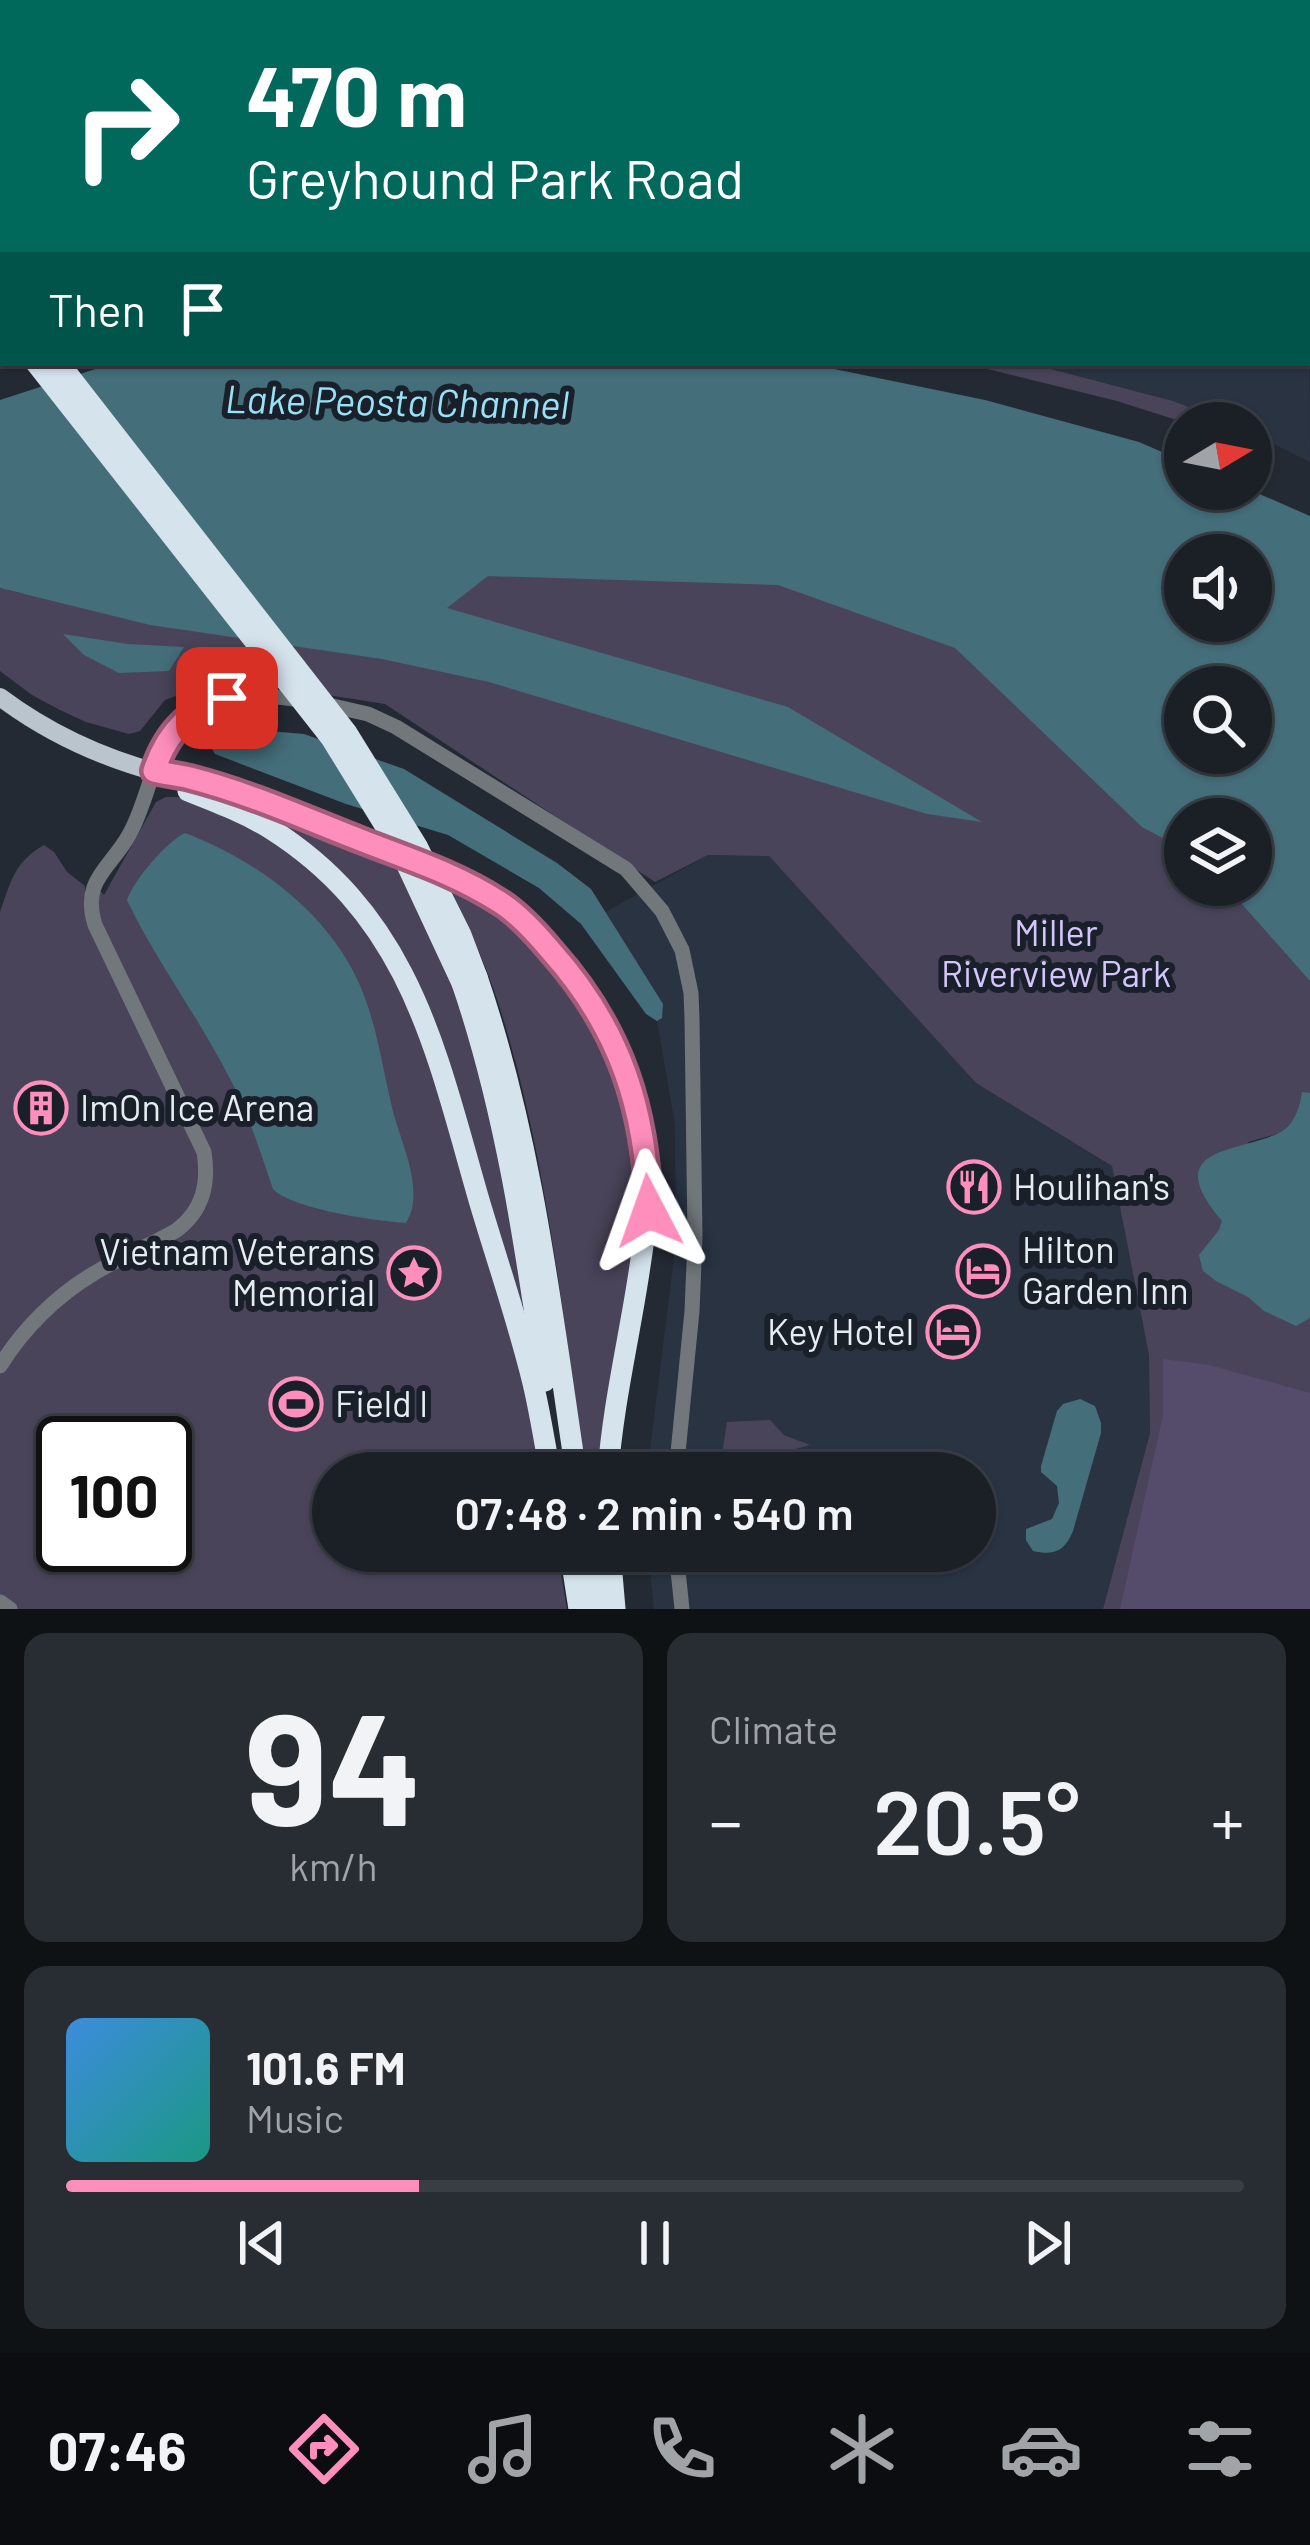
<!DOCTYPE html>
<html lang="en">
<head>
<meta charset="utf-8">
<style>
	:root { --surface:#1b2027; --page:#282d33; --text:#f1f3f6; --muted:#a0a3a7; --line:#393e44; --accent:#fe8ebc }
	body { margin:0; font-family:Barlow,sans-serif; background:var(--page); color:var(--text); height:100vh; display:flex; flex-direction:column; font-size:45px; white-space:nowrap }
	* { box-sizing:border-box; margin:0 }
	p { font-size:39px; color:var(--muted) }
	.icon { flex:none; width:66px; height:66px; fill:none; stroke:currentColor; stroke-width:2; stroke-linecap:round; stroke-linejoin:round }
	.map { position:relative; height:1609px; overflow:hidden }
	.panel { display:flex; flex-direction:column; gap:24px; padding:24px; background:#0f1215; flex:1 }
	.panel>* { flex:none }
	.guide { position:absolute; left:0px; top:0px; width:1311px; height:366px; box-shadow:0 3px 9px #0004,0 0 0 3px var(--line); background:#00695c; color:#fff; overflow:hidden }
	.needle { width:78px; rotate:80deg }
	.controls { position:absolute; left:1164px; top:402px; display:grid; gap:24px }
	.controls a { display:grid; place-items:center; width:108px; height:108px; border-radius:50%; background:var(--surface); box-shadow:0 3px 9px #0004,0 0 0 3px var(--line); font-size:60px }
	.speed { position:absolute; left:36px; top:1416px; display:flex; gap:24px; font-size:60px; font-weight:700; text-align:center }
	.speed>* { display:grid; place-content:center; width:156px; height:156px; border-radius:50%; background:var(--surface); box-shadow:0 3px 9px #0004,0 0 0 3px var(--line); line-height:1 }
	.speed .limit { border:6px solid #111; border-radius:18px; background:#fff; color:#111 }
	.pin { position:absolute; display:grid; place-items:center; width:102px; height:102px; color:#fff; margin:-51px; border-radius:24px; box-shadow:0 6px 18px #0006 }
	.me { position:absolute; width:132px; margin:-66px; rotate:356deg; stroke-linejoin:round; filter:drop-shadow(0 0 9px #0008) }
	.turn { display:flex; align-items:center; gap:42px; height:252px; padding:0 48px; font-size:54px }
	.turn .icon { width:156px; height:156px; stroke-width:2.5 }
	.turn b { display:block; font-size:84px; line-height:102px }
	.then { display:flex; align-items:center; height:114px; padding:0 48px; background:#0003; gap:24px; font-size:45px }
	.big { font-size:90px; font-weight:600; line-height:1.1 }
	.panel .tile { flex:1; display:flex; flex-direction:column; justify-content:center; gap:18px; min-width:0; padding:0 42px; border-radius:24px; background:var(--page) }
	.panel .dial { align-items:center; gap:0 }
	.dial b { font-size:156px; line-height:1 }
	.song { display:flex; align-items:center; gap:36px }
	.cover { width:144px; height:144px; border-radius:18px; background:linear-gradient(135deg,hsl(210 70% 55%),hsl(170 70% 35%)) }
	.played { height:12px; border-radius:6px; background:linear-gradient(90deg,var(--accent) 30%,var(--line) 30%) }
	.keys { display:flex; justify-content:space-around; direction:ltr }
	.heat { display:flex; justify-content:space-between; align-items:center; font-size:66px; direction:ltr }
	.panel .tiles { flex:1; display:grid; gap:24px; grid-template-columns:1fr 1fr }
	.tile:last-child { grid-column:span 2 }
	.trip { position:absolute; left:312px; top:1452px; width:684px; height:120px; border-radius:60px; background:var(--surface); box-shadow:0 3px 9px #0004,0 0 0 3px var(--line); font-weight:600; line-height:120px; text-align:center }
	.tabs { display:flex; height:192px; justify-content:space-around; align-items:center; background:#0b0d10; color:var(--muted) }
	.tabs .icon { width:84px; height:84px }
	.tabs .on { color:var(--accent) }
	.tabs b { font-size:54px; color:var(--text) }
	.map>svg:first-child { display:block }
</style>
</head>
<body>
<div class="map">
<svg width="1310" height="1609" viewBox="0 0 1310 1609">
	<rect width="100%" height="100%" fill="#242a34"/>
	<g fill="#293342">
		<polygon points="1308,121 1310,462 1251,433 1251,423 1231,423 1173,401 1028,363 1308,363"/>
		<polygon points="708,855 769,856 976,1083 1112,1166 1149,1355 1150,1433 1103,1609 654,1609 648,1551 975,1551 975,1473 647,1473 676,1241 675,1125 657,1021 593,919"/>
	</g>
	<g fill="#4a445a" fill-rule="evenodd">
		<polygon points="963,363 1028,363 1173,401 1231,423 1186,423 1117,401"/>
		<polygon points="600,532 925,606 1185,833 1185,885 1249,885 1310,981 1310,1115 1284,1132 1248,1142 1310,1299 1310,1609 1103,1609 1150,1433 1149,1355 1112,1166 976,1083 769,856 708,855 655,882 385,704 264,685 213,682 165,700 140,731 129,734 86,722 60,710 32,695 0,671 0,588 24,594 381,602"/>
		<path d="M166,797H178L215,810L281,845L346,903L406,990L515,1338L543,1473H333V1551H557L567,1609H0V912C11,882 14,862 44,845L54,852L67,872L85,886V904L100,891L104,895L156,802ZM63,1443H165V1545H63Z"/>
		<path d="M238,802L394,859C424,920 454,981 475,1047C500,1130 510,1218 524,1303L521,1304L407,961Z"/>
		<path d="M447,881L487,903L520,926L559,966L594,1017L631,1109L642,1205L601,1473H586C563,1321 548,1165 503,1018C489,970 468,926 447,881Z"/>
		<polygon points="770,1420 784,1435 810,1445 729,1467 720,1467 727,1422"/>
	</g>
	<polygon fill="#554c6b" points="1163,1359 1209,1365 1310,1393 1310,1609 1120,1609 1163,1415"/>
	<g fill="#446e7a" fill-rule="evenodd">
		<path d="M114,363H805L985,400L1139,442L1185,462V489H1248L1310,516V981L1225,885H1251V819H1185V850L1142,827L955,648L778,585L488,576L447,608L788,707L982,822L927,814L489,682L382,659L150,625L0,588V400ZM1185,555H1251V621H1185ZM1185,687H1251V753H1185Z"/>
		<polygon points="63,634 128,644 184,647 169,671 119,673 84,655"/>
		<polygon points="246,729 304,734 404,769 557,863 591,889 663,1004 662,1018 657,1021 646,1014 581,924 539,888 448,835 346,804 215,754 207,741 211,734"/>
		<path d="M185,833C262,862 337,920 365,998C379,1036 384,1077 394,1115C403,1147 425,1193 406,1223C376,1221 292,1209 273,1189C260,1151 248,1112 229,1077C198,1016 156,961 127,900C133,881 167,841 185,833Z"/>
		<path d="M1302,1092L1310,1093V1318L1296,1326L1264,1311L1248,1297L1216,1281L1203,1271L1199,1255L1219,1230L1222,1221C1159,1147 1235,1153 1279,1133C1294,1126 1300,1107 1302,1092Z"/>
		<path d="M1080,1399L1095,1406L1101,1423V1433L1073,1531C1065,1551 1054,1556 1033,1551L1026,1540V1529L1052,1519L1059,1503L1057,1486L1041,1472V1466L1057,1411L1063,1404Z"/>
	</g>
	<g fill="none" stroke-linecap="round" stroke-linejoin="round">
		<g stroke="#71777b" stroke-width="15">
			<polyline points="152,0 155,3"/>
			<polyline points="1034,0 1042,3"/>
			<polyline points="1107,0 1114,3"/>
			<polyline points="1308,79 1310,79"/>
			<polyline points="1308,108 1310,109"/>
			<polyline points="324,704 368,714 396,727 626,869 662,911 682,950 691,993 692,1019 695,1239 692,1311 676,1473"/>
			<path d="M0,1366C23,1329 56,1296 93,1274C120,1257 150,1246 177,1230C203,1210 209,1184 204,1152L95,925C81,880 110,869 129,835C143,810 148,783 159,757C183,696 244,691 301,700"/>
			<polyline points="676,1551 682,1609"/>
			<polyline points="0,1602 10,1609"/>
		</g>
		<g stroke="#b9c4cd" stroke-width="18">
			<polyline points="627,3 635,0"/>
			<polyline points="695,3 702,0"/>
			<polyline points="0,267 3,266"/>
			<path d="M0,697C48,733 105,759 163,774"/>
		</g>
		<g stroke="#d5e3ed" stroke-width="21">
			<polyline points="0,171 3,172"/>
			<polyline points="0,287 3,291"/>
			<polyline points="0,316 3,320"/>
			<path d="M163,774C222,782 280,809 335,831C390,852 454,868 502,903C585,963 638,1066 647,1167C650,1201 645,1233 640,1266C630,1335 613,1403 608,1473"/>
			<path d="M188,791C216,802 245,813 271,829C411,918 436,1051 479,1200C497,1261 518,1321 533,1383C540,1413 545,1443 550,1473"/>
			<path d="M477,977C532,1138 551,1306 576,1473"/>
			<path d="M462,983C506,1112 525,1245 545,1381"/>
			<polyline points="570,1551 579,1609"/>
			<polyline points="588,1551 597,1609"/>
			<polyline points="610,1551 615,1609"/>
		</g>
		<polyline stroke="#878c94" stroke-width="3" stroke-dasharray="18 9" stroke-linecap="butt" points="1004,3 1005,0"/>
		<g stroke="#d5e3ed" stroke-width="21">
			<polyline points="36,363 331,738 400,850 462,983"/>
			<polyline points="59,363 347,733 417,846 461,935 477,977"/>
		</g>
	</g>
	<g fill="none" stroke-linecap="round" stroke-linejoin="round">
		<g stroke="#a55c7a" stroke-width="30">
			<path id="route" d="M227,698C188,709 166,734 154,771C166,774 178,775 190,778C249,793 306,819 363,841C409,859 456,874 498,901C518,913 536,933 551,951C620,1028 646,1109 649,1211"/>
		</g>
		<use href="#route" stroke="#fe8ebc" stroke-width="21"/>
	</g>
	<defs>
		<g id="building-ring" transform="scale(2.7)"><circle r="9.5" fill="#1a202a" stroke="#fe8ebc" stroke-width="1.5"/><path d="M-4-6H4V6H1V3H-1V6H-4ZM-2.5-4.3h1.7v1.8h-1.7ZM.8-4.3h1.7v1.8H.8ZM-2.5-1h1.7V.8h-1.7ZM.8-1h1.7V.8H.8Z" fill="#fe8ebc"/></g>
		<g id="restaurant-ring" transform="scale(2.7)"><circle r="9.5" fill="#1a202a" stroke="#fe8ebc" stroke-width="1.5"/><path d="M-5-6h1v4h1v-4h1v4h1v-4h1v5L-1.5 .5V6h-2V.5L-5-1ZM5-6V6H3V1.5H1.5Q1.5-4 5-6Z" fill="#fe8ebc"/></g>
		<g id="hotel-ring" transform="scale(2.7)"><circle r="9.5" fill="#1a202a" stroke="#fe8ebc" stroke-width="1.5"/><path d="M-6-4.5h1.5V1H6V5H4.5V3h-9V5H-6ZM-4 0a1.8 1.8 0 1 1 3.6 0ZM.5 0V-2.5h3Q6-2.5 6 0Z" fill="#fe8ebc"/></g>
		<g id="sight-ring" transform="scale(2.7)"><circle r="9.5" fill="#1a202a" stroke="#fe8ebc" stroke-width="1.5"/><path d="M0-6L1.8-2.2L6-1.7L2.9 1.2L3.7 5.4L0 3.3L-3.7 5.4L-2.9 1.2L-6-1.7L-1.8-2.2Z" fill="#fe8ebc"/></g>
		<g id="stadium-ring" transform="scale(2.7)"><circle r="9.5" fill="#1a202a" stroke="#fe8ebc" stroke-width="1.5"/><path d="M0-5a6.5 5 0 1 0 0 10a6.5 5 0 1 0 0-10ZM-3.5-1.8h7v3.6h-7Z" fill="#fe8ebc"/></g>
	</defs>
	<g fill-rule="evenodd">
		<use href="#building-ring" x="41" y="1108"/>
		<use href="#restaurant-ring" x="974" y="1187"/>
		<use href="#hotel-ring" x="983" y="1271"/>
		<use href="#sight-ring" x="414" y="1273"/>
		<use href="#hotel-ring" x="953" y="1332"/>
		<use href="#stadium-ring" x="296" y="1404"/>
	</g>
	<g text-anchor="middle" stroke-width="12" stroke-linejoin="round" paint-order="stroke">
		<g font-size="36" fill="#d4c5fe" stroke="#1a202a">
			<text x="1056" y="946">Miller<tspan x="1056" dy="41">Riverview Park</tspan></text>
		</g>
		<g font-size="36" fill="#e7ecf2" stroke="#1a202a" text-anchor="start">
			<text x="80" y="1121">ImOn Ice Arena</text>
			<text x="1013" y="1200">Houlihan's</text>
			<text x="1022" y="1263">Hilton<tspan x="1022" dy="41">Garden Inn</tspan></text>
			<text x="375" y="1265" text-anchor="end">Vietnam Veterans<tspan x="375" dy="41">Memorial</tspan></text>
			<text x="914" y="1345" text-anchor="end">Key Hotel</text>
			<text x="335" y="1417">Field I</text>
		</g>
		<g font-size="39" font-style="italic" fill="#97e2f8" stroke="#1a202a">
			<text transform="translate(397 402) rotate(1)" y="14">Lake Peosta Channel</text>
		</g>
	</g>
</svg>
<div class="controls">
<a><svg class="needle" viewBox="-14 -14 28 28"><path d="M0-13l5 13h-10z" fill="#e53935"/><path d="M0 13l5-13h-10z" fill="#a0a3a7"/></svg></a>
<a><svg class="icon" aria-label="sound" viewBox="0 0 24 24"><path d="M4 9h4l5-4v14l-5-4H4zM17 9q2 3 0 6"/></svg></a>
<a><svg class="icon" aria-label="search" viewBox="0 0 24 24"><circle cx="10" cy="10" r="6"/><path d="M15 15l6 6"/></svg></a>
<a><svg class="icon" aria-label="layers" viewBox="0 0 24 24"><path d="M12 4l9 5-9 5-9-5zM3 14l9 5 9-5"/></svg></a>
</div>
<div class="speed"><div class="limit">100</div></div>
<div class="pin" style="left:227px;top:698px;background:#d93025"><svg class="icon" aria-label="arrive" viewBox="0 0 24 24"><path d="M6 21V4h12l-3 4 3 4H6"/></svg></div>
<svg class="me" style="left:649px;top:1211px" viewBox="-20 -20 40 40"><path d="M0-17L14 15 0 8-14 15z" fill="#fe8ebc" stroke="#fff" stroke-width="4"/></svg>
<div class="trip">07:48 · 2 min · 540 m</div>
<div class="guide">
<div class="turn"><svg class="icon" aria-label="right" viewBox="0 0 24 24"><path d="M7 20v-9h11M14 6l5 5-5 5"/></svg><div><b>470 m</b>Greyhound Park Road</div></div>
<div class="then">Then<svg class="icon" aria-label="arrive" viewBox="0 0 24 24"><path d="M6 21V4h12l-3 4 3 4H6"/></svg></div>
</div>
</div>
<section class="panel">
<div class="tiles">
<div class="tile dial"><b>94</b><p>km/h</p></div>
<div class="tile"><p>Climate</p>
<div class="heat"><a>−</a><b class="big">20.5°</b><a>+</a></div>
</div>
<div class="tile">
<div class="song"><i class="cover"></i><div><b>101.6 FM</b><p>Music</p></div></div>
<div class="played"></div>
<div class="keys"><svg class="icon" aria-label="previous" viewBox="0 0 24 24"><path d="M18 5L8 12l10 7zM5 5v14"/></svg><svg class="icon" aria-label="pause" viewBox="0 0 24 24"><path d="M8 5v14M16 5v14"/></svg><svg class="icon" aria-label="next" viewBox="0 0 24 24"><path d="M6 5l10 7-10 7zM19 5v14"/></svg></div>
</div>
</div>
</section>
<nav class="tabs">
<b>07:46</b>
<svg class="icon on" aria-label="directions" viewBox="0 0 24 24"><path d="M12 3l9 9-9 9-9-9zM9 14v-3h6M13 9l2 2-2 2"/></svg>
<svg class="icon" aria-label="music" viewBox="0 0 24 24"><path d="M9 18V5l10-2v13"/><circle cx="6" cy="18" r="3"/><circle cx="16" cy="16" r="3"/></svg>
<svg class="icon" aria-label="phone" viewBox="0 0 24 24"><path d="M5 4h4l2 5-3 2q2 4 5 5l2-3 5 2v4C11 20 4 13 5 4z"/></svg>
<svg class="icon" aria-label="climate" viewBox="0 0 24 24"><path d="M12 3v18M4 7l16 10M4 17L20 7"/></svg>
<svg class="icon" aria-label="car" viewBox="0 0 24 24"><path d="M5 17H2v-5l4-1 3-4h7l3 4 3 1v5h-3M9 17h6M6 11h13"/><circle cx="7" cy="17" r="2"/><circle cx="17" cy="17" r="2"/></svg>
<svg class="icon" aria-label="filters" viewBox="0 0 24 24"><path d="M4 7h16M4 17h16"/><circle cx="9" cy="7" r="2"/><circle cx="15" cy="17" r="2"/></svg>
</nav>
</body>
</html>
